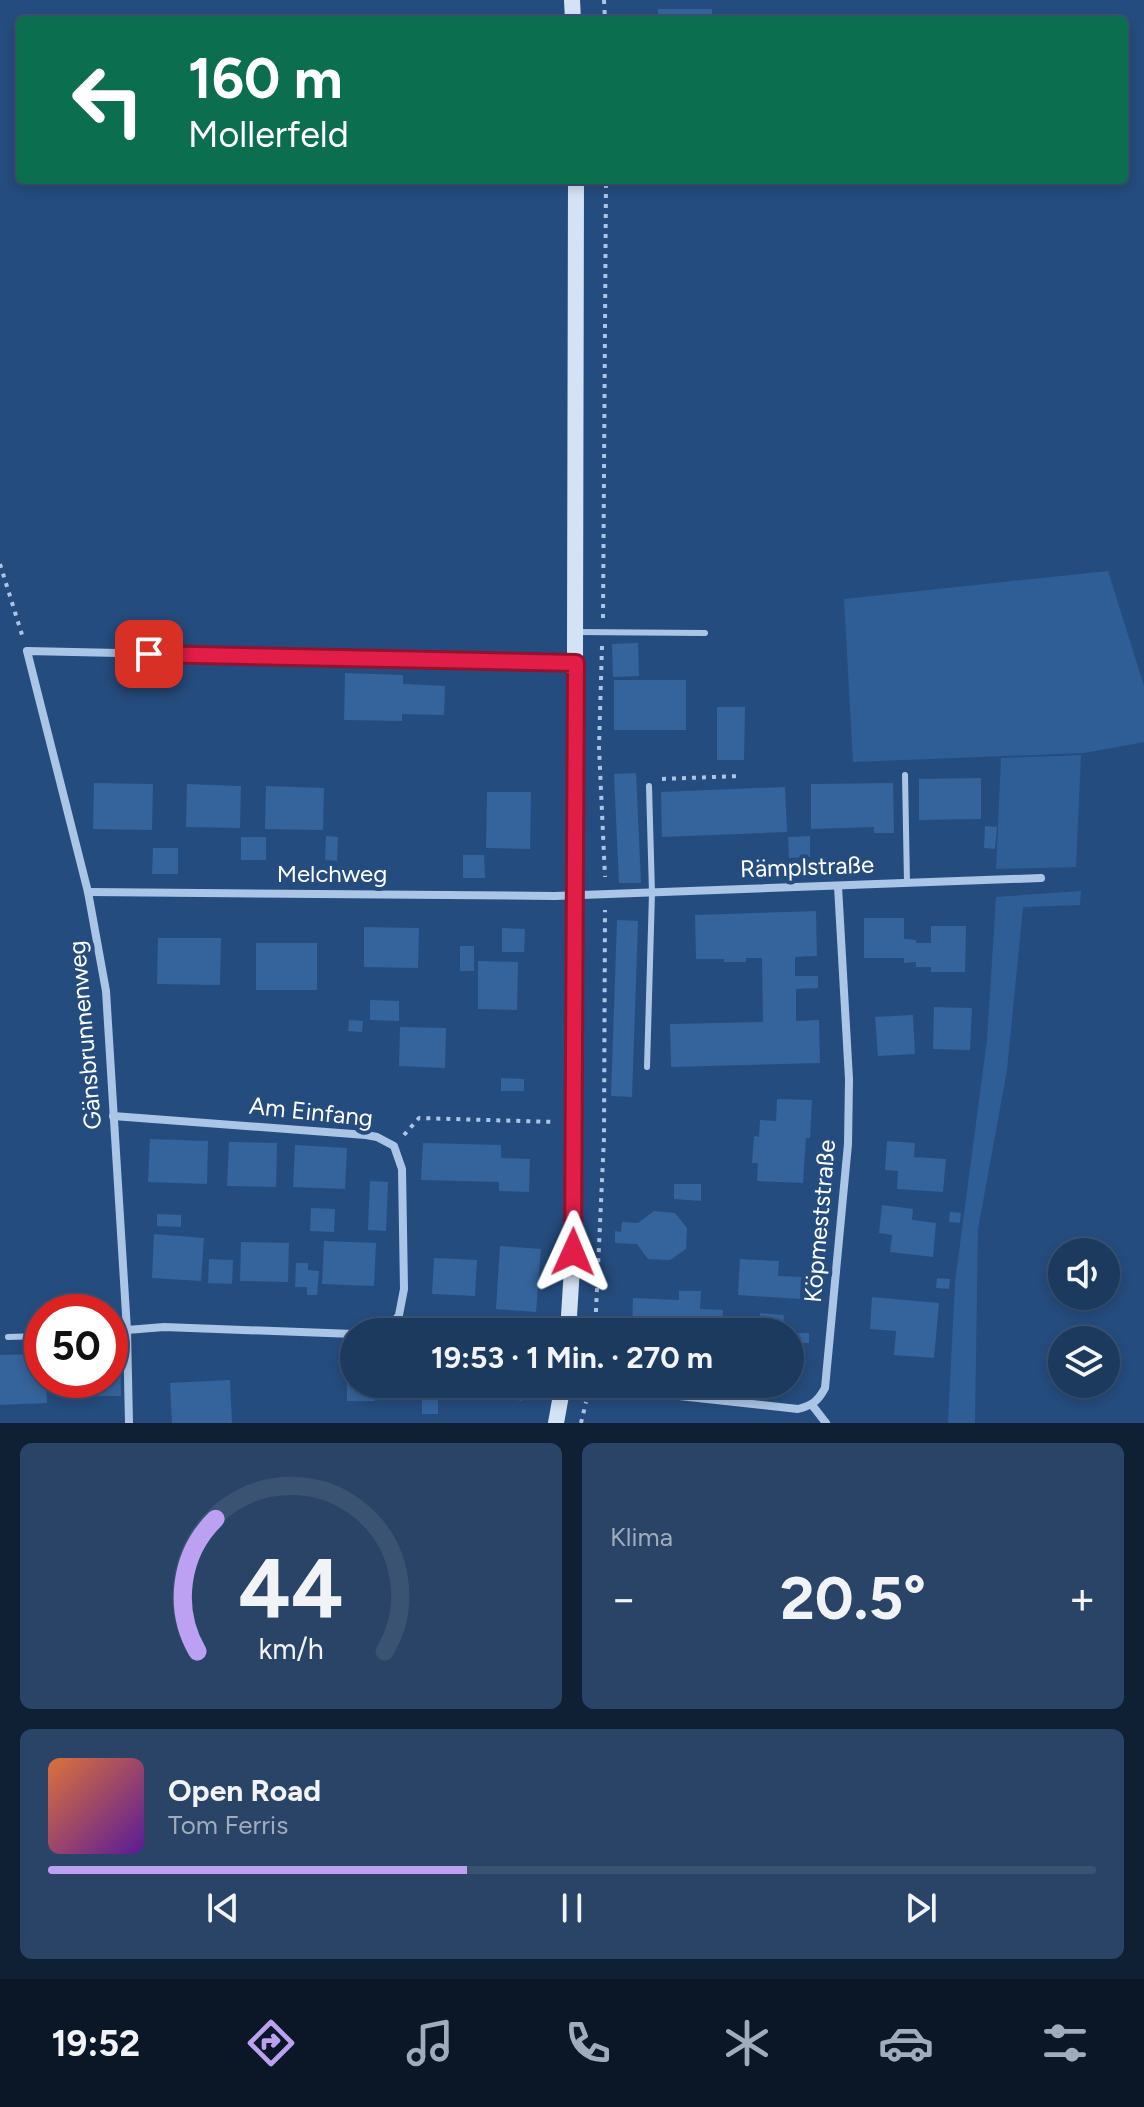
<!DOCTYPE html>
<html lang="de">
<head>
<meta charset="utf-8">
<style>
	:root { --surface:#1c395e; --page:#294467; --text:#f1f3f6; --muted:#a0acbc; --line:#3a5373; --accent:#bca0f2 }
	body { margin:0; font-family:Figtree,sans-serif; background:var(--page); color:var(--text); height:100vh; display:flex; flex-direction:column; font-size:30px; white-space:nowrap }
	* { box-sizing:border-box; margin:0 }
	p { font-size:26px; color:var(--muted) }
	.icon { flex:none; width:44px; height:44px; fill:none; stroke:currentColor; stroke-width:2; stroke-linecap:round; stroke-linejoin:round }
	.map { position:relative; height:1423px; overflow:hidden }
	.details { display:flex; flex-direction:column; gap:20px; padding:20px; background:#0f1f34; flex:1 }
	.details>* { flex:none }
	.top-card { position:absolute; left:16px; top:16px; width:1112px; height:168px; border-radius:8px; box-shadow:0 4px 12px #0003,0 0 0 2px var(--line); background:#0b6e4f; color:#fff; overflow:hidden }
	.buttons { position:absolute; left:1048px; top:1238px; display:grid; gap:16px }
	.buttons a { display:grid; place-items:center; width:72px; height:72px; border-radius:50%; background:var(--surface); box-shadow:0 4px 12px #0003,0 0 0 2px var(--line); font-size:40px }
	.speed { position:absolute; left:24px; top:1294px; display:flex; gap:16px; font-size:40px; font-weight:700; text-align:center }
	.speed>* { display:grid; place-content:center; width:104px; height:104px; border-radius:50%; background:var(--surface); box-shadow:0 4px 12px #0003,0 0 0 2px var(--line); line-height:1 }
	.speed .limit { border:12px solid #d22; background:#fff; color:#111 }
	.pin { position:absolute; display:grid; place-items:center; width:68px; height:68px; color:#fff; margin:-34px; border-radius:16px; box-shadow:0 4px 12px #0006 }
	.me { position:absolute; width:88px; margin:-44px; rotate:1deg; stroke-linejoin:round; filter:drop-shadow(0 0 6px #0008) }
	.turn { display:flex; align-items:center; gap:28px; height:168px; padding:0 40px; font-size:36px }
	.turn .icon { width:104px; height:104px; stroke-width:2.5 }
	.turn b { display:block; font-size:56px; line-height:68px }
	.big { font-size:60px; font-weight:700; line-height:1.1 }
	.details .card { flex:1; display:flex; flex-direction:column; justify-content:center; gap:12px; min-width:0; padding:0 28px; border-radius:12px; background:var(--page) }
	.details .dial { align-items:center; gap:0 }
	.dial svg { height:208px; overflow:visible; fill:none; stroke:var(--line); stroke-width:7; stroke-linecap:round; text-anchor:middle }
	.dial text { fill:var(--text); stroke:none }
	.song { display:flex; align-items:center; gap:24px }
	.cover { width:96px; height:96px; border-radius:12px; background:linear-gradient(135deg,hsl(20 70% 55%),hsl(270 70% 35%)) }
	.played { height:8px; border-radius:4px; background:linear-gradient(90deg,var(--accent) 40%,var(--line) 40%) }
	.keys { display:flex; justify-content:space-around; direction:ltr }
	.heat { display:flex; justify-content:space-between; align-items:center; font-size:44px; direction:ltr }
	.details .tiles { flex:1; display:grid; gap:20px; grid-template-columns:1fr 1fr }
	.card:last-child { grid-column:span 2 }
	.trip { position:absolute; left:340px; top:1318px; width:464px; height:80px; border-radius:40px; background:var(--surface); box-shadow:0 4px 12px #0003,0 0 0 2px var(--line); font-weight:700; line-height:80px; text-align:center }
	.menu { display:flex; height:128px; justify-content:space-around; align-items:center; background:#0b1726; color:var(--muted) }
	.menu .icon { width:56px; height:56px }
	.menu .selected { color:var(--accent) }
	.menu b { font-size:36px; color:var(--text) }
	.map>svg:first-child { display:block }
</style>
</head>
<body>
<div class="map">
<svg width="1144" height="1423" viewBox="0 0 1144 1423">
	<rect width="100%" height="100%" fill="#254c7e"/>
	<g fill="#2f5e96">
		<polygon points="1108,571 1144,686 1144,742 1084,753 853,762 844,599"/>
		<polygon points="1081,755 1076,867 996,869 1001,758"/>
		<polygon points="1081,891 1080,905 1023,907 1007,1070 978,1229 975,1423 948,1423 955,1282 987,1040 996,897"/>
	</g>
	<g fill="#35639b">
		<rect x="658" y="9" width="54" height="11"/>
		<polygon points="638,643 639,676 613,677 612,644"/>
		<polygon points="345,673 403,675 403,684 445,686 444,715 402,714 402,721 344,720"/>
		<rect x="614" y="680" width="72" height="50"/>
		<polygon points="717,707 745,707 744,760 717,760"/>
		<polygon points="636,773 641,883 619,883 614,774"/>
		<polygon points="981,778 981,819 919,820 919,779"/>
		<polygon points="94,783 153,784 152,830 93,829"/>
		<polygon points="893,783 894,833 874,833 874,827 811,829 811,784"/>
		<polygon points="187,784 241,786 240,828 186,827"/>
		<polygon points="266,786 324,788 323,830 265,829"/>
		<polygon points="785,787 787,832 662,837 661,792"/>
		<polygon points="487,792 531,792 530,849 486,848"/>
		<polygon points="985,826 997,827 995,849 984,848"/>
		<polygon points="326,836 338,837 337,861 325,860"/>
		<polygon points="810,836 810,857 789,858 788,837"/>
		<rect x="241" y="837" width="25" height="23"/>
		<polygon points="153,848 178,848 178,874 152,874"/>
		<polygon points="463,855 484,855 485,878 463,878"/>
		<polygon points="873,862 874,872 856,873 855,863"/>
		<polygon points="816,911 817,956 795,957 795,976 818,976 818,988 796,989 796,1021 819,1020 820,1063 671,1067 670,1024 763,1022 762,958 746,958 746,962 724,962 724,959 696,959 695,915"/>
		<polygon points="864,918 904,918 904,939 916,940 916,943 931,943 931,926 966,926 965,972 931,972 931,967 916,967 916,962 904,963 904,958 864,958"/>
		<polygon points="617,920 638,921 632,1097 611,1096"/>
		<polygon points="364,927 419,928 418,968 364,967"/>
		<polygon points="502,928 525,929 524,952 502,952"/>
		<polygon points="158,938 221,938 220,985 157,984"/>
		<rect x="256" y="943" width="61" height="47"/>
		<rect x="460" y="946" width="14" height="25"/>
		<polygon points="478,961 518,962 517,1010 478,1009"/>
		<polygon points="370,1000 399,1001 399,1021 370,1020"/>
		<polygon points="934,1007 972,1008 970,1050 933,1049"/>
		<polygon points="913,1015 915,1054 878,1056 875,1017"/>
		<polygon points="349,1020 363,1021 362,1032 348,1031"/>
		<polygon points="400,1027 446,1028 445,1068 399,1066"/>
		<polygon points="501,1078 524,1079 524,1091 501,1091"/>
		<polygon points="777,1099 812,1100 810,1138 806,1138 803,1183 757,1181 758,1163 752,1163 754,1136 759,1137 760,1120 776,1121"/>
		<polygon points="150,1139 208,1141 207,1184 148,1182"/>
		<polygon points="887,1141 915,1143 914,1157 946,1159 943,1192 897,1189 898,1171 885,1170"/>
		<polygon points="229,1142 277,1143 276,1187 227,1186"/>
		<polygon points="423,1143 501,1145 501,1158 530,1159 529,1192 499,1191 499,1182 421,1180"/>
		<polygon points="295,1145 347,1148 345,1189 293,1187"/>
		<polygon points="370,1181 388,1182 386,1231 368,1230"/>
		<polygon points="674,1184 701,1184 701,1201 674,1199"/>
		<polygon points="882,1205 913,1209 912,1220 936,1223 933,1257 890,1252 892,1235 879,1233"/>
		<polygon points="311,1208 335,1209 334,1232 310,1231"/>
		<polygon points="654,1211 675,1213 687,1228 686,1249 670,1260 648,1259 637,1244 615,1243 615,1231 621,1232 622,1222 638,1223"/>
		<polygon points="950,1212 961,1213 960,1223 949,1222"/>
		<polygon points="157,1214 181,1215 181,1227 157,1226"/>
		<polygon points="154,1234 204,1238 201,1281 152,1278"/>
		<polygon points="324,1241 376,1243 374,1286 322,1284"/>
		<polygon points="241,1242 289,1243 288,1282 240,1281"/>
		<polygon points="500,1246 541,1249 536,1312 496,1309"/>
		<polygon points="434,1258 477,1260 475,1296 432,1294"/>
		<polygon points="209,1259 233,1260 232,1284 208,1283"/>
		<polygon points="740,1259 779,1261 778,1276 801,1277 800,1299 738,1295"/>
		<polygon points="296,1263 308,1263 308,1270 319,1271 317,1295 307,1295 307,1287 295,1287"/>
		<polygon points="937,1278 950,1279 949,1289 936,1288"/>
		<polygon points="679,1291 701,1291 700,1309 723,1310 722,1332 699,1331 700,1317 678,1316 677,1332 632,1332 633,1298 679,1300"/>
		<polygon points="872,1297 939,1303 934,1358 894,1355 896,1331 870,1329"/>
		<polygon points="760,1313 784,1315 783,1330 727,1332 727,1326 759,1328"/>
		<rect x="798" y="1333" width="11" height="10"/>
		<polygon points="110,1345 120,1345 121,1396 62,1396 62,1380 110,1380"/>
		<polygon points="347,1353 354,1353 354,1384 393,1384 393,1389 375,1389 375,1401 347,1401"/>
		<polygon points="42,1354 42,1380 46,1380 47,1403 0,1405 0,1355"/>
		<polygon points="230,1380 232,1423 172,1423 170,1383"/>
		<rect x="422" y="1384" width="16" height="30"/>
		<polygon points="473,1384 525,1384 522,1401 472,1391"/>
	</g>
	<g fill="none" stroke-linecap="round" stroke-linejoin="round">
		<g stroke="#abc5e6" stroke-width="4" stroke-dasharray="4 6" stroke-linecap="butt">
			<polyline points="604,0 605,20"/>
			<polyline points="0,564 23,638"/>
			<polyline points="603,618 606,180"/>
			<polyline points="602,646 599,747 605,877"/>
			<polyline points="662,779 740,776"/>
			<polyline points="404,1135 419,1118 555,1122"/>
			<polyline points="595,1332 604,1138 605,910"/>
			<polyline points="581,1423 586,1402"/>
		</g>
		<g stroke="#abc5e6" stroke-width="6">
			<polyline points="577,632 705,633"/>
			<polyline points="905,775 907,883"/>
			<polyline points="647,1067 652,893 649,786"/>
			<polyline points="110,1332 127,1330"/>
			<polyline points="8,1337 42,1336"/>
		</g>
		<g stroke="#abc5e6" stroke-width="8">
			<polyline points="88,892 555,896 1041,878"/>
			<polyline points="113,1116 366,1135 377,1137 394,1146 402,1169 404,1289 399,1315 391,1326 371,1332"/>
			<polyline points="127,1330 164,1327 354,1334"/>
			<path d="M569,1384L798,1409C813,1405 818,1401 825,1388L848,1144L849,1079L838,886"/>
			<polyline points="812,1405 826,1423"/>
			<polyline points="129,1423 127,1330 106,991 88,892 27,651 576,663"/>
		</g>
		<g stroke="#d4e2f5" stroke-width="16">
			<polyline points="572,0 573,20"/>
			<polyline points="568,1332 573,1252 574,1122 576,180"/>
			<polyline points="556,1423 563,1384"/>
		</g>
	</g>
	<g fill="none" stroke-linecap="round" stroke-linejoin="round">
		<g stroke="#92132f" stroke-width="20">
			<polyline id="route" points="149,654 576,663 573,1252"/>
		</g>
		<use href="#route" stroke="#e11d48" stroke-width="14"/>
	</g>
	<g text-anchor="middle" stroke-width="8" stroke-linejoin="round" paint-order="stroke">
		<g font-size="24" fill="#fff" stroke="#254c7e">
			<text transform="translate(807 867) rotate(-2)" y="8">Rämplstraße</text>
			<text x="332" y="882">Melchweg</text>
			<text transform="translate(85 1035) rotate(-95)" y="8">Gänsbrunnenweg</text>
			<text transform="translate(311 1112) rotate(6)" y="8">Am Einfang</text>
			<text transform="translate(820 1221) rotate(-85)" y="8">Köpmeststraße</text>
		</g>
	</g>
</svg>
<div class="buttons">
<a><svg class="icon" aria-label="sound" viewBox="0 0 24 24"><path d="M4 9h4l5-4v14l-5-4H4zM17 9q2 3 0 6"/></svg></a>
<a><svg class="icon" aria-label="layers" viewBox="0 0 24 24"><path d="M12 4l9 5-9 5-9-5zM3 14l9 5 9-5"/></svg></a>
</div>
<div class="speed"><div class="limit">50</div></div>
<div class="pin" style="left:149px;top:654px;background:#d93025"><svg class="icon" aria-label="arrive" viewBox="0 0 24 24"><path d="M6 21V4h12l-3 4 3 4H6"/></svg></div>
<svg class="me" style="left:573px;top:1252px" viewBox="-20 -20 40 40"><path d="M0-17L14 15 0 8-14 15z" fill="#e11d48" stroke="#fff" stroke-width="4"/></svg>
<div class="trip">19:53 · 1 Min. · 270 m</div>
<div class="top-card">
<div class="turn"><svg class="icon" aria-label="left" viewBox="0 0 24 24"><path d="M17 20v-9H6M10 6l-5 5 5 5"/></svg><div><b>160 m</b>Mollerfeld</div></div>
</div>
</div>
<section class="details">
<div class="tiles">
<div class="card dial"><svg viewBox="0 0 100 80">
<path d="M14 69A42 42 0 1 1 86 69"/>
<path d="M14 69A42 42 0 0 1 21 18" stroke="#bca0f2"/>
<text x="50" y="56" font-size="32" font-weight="700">44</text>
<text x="50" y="72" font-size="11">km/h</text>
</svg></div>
<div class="card"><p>Klima</p>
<div class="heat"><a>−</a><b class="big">20.5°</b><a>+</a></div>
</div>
<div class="card">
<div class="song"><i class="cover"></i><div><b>Open Road</b><p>Tom Ferris</p></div></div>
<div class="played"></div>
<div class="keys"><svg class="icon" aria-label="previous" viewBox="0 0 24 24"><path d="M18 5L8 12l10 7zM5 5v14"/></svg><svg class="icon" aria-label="pause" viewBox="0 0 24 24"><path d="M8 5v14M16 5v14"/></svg><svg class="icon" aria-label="next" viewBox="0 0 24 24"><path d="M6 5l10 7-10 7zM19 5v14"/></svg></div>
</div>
</div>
</section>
<nav class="menu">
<b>19:52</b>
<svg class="icon selected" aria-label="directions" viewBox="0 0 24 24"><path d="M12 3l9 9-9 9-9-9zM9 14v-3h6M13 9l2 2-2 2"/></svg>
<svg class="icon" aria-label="music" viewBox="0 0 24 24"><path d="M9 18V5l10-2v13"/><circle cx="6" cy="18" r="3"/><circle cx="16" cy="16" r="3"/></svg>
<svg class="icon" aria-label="phone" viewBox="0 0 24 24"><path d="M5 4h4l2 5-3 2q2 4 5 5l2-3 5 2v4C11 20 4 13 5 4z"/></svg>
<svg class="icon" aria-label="climate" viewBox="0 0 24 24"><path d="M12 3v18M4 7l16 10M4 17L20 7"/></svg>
<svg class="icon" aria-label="car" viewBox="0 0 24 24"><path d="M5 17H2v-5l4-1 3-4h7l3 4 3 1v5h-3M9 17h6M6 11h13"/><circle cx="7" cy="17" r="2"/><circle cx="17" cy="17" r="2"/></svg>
<svg class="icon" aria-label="filters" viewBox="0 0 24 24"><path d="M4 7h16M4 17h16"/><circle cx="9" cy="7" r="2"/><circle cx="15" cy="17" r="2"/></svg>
</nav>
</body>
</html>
